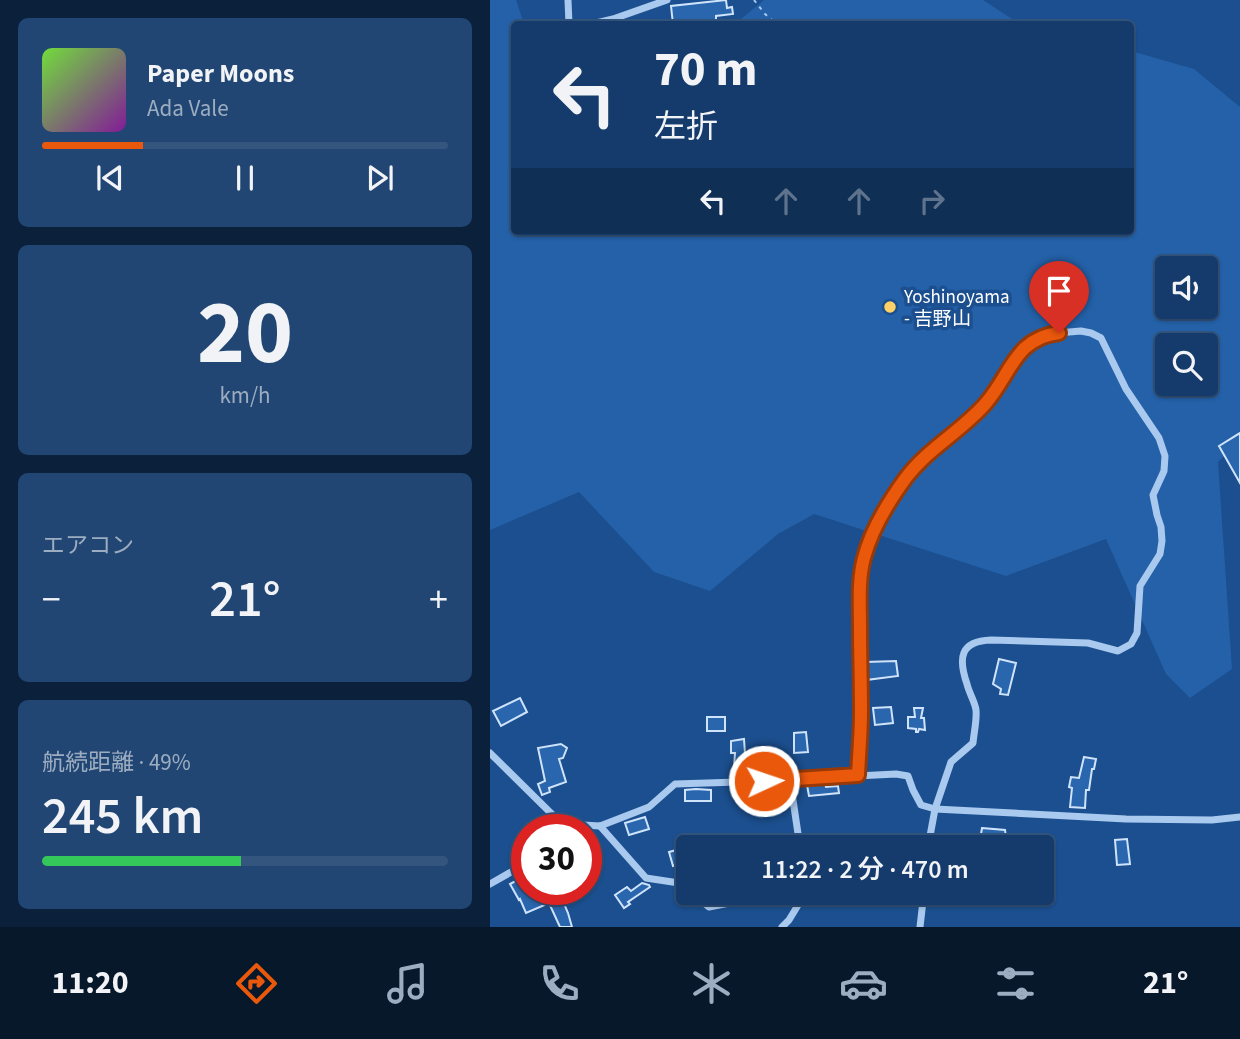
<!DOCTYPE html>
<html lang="ja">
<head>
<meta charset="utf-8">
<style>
	:root { --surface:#143b6b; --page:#214673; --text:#f1f3f6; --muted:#9dadc1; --line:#33557e; --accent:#ea580c }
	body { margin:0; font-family:"Source Sans 3","Noto Sans JP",sans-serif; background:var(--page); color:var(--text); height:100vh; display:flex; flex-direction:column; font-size:26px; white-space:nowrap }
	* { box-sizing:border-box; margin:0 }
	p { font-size:23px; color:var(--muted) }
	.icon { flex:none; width:38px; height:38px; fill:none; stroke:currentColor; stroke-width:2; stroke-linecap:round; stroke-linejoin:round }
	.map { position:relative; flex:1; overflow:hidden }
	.panel { display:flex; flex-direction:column; gap:18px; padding:18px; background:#0b203b; width:490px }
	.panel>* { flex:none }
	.guide { position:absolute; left:21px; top:21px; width:623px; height:214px; border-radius:7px; box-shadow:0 2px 5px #0004,0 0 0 2px var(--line); background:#143b6b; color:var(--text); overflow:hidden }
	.buttons { position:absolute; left:665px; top:256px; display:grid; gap:14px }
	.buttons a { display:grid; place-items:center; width:63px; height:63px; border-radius:7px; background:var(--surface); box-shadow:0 2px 5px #0004,0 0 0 2px var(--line); font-size:35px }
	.speed { position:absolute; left:21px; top:814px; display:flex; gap:14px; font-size:35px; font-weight:700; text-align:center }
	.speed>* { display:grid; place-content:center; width:91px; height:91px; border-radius:50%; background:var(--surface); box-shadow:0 2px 5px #0004,0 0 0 2px var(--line); line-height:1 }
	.speed .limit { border:10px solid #d22; background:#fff; color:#111 }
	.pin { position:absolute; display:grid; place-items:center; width:60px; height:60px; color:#fff; margin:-72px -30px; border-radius:50% 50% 50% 0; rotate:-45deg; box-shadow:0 0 7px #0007 }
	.pin .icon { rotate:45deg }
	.me { position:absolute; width:77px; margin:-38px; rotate:87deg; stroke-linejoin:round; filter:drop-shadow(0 0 5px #0008) }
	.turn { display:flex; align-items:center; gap:24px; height:147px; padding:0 28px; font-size:32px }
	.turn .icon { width:91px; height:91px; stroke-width:2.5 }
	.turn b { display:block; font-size:49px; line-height:60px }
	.lanes { display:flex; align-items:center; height:66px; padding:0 28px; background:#0003; justify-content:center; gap:35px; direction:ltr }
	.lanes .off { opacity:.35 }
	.big { font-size:52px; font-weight:600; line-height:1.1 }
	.panel .card { flex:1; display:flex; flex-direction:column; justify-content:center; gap:10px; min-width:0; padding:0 24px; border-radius:10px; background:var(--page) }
	.panel .dial { align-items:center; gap:0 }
	.dial b { font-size:91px; line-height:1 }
	.song { display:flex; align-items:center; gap:21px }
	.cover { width:84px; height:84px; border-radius:10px; background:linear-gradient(135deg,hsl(100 70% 55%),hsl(290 70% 35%)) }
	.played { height:7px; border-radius:4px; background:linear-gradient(90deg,var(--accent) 25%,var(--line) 25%) }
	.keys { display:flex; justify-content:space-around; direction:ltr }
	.heat { display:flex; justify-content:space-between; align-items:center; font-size:38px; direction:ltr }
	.charge { height:10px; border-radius:5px; background:linear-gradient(90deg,#34c759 49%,var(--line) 0) }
	.trip { position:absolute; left:186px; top:835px; width:378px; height:70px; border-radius:7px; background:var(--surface); box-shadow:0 2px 5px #0004,0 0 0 2px var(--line); font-weight:600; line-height:70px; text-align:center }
	.tab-bar { display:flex; height:112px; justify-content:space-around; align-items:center; background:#08182b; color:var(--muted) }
	.tab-bar .icon { width:49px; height:49px }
	.tab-bar .active { color:var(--accent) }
	.tab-bar b { font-size:32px; color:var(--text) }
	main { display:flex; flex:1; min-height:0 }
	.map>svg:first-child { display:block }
</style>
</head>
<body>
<main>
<section class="panel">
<div class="card">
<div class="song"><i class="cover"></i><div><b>Paper Moons</b><p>Ada Vale</p></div></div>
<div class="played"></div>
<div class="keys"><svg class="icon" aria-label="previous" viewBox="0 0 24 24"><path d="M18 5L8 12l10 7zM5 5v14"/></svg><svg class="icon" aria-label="pause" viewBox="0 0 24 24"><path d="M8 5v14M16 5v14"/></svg><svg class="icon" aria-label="next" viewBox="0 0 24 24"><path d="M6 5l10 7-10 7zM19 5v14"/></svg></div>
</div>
<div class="card dial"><b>20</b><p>km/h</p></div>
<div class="card"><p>エアコン</p>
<div class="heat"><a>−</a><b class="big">21°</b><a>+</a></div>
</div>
<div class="card"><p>航続距離 · 49%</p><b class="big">245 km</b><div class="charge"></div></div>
</section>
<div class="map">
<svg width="750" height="927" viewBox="0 0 750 927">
	<rect width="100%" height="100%" fill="#1b4f8f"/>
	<g fill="#2461a8" fill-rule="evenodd">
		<path d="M0,0H26L34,24H24V231H640L641,51L704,69L750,107V440L728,462L742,669L700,698L676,674L616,539L516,576L324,514L288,534L220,591L164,572L89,492L0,530ZM677,268H716V306H677ZM677,345H716V383H677Z"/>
		<polygon points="274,0 493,0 530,24 245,24"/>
	</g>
	<g fill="#2a66ad" stroke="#cfe3fa" stroke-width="2">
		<polygon points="236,0 237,8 242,7 243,14 226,16 226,22 207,24 183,24 181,6"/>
		<polygon points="750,433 750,483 729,446"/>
		<polygon points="509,659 526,663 518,695 510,694 511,689 503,684"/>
		<polygon points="406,661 408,676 376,680 376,662"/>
		<polygon points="30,698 37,712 11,726 3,711"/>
		<polygon points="401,707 403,723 385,725 383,708"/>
		<polygon points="424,708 433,708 431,718 434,718 435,730 429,729 428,732 426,732 426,729 418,728 418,717 425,717"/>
		<rect x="217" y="717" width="18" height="14"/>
		<polygon points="316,732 318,752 304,753 304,733"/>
		<polygon points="254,739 256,768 244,768 245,753 241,753 241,741"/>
		<polygon points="71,744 77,748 73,758 69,759 76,782 59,788 60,792 52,795 48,784 55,781 48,748"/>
		<polygon points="594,757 606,759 604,769 602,769 599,790 596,790 595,808 580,807 582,788 579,787 581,777 589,778"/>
		<polygon points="335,784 336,787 348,786 349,793 319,796 317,785"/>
		<polygon points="206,789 221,790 221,801 195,801 195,790"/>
		<polygon points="155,817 159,829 139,835 135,823"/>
		<polygon points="492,828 515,830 516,837 509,836 510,847 497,847 496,834 491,834"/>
		<polygon points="637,839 640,864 627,865 625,840"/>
		<polygon points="197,847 198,862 183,866 179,852"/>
		<polygon points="33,877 37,885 37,889 65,889 68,895 70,894 78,913 82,927 70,927 59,903 36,913 30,899 29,900 20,884"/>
		<polygon points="152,883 159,885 160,887 138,902 140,904 134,908 125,895 137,887 141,891"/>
	</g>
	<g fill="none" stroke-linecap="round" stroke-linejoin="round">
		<polyline stroke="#a9c9ee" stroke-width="2" stroke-dasharray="3.5 5" stroke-linecap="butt" points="264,0 275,14 287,24"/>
		<g stroke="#a9c9ee" stroke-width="7">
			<polyline points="78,0 79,24"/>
			<polyline points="102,24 123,19 177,0"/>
			<polyline points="0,753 78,830"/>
			<path d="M368,775L371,711L370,677L371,584L374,558L390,517L416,477L437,453L482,419L499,400L524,361L533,349L555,334L591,331L601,333L611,338L636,389L669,438L675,456L674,471L663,495L667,515L671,527L672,541L670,554L650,586L647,633L641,644L628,651L598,643L501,640C470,641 468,658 477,684C479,693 485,702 486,710C487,720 484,732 483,743L461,762L445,809L438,847"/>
			<polyline points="300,780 310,847"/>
			<polyline points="110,826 156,878 189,883 198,890"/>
			<polyline points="84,830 93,825 110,826 159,807 185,784 248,782 406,774 418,776 423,790 431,805 445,809 636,819 722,820 750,817"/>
			<polyline points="0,884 37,863"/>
			<polyline points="201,892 219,907 295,892"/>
			<polyline points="292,927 299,920 316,892"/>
			<polyline points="430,927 434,892"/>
		</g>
	</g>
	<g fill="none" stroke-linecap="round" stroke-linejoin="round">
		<g stroke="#983908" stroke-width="18">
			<path id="route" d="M274,781L368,775C369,754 371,733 371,712C371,683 370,655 370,627C370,604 368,580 374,558C381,531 399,501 415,479C438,448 472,431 496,403C521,374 525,338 569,333"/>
		</g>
		<use href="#route" stroke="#ea580c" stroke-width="12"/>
	</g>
	<circle fill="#ffd166" stroke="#1b4f8f" stroke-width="2.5" cx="400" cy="307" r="7"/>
	<g text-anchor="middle" stroke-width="7" stroke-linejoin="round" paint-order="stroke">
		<g font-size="19" fill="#fff" stroke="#1b4f8f" text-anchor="start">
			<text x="414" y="303">Yoshinoyama<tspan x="414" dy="22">- 吉野山</tspan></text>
		</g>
	</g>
</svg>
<div class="buttons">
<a><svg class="icon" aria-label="sound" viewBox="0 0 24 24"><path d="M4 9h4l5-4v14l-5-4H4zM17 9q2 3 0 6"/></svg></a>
<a><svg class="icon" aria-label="search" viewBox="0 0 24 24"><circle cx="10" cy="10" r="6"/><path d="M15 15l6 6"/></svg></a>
</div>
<div class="speed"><div class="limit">30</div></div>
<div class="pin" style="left:569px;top:333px;background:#d93025"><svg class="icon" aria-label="arrive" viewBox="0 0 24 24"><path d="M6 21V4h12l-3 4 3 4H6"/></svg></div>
<svg class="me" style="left:274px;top:781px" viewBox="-20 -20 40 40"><circle r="17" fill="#ea580c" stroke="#fff" stroke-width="3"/><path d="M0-11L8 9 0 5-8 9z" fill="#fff"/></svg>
<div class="trip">11:22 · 2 分 · 470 m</div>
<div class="guide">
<div class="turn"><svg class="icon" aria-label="left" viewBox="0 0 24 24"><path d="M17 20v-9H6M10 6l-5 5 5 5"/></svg><div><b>70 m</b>左折</div></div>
<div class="lanes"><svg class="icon" aria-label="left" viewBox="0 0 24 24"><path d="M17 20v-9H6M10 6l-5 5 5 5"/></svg><svg class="icon off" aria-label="ahead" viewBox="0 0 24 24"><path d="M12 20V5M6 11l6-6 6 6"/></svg><svg class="icon off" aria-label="ahead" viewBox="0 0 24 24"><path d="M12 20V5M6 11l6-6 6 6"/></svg><svg class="icon off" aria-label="right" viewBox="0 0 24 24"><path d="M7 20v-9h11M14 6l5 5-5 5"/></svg></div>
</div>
</div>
</main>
<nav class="tab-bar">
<b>11:20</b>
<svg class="icon active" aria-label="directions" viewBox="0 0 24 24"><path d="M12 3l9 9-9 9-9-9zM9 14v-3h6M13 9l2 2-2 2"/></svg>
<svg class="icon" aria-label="music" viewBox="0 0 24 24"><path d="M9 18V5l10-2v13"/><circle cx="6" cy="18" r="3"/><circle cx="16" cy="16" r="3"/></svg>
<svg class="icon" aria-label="phone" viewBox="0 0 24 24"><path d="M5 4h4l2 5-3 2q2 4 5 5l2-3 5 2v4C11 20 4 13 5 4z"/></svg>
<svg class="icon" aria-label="climate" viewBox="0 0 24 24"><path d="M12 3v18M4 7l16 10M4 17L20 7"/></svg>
<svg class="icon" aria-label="car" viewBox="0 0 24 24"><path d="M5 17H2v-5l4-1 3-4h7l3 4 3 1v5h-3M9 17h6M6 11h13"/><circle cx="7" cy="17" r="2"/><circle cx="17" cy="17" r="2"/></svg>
<svg class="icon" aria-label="filters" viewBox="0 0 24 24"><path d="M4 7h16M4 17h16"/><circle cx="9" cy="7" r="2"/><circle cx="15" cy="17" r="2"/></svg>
<b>21°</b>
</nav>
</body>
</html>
